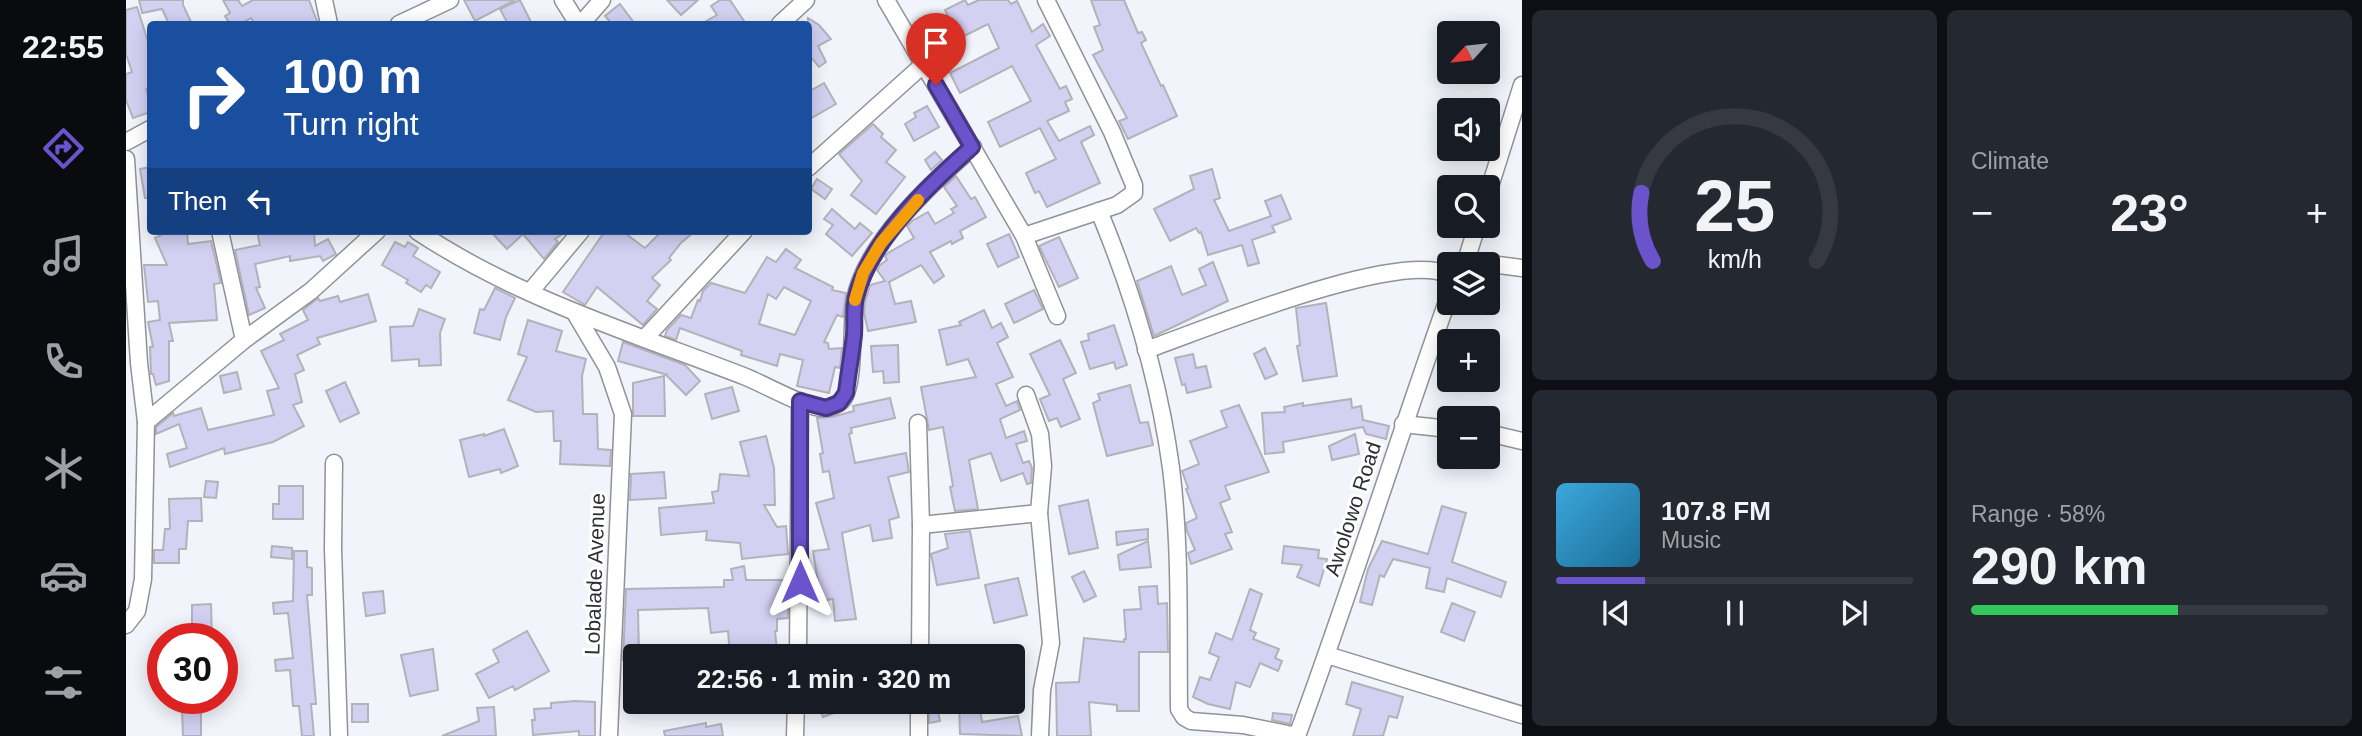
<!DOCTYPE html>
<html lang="en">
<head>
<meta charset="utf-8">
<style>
	:root { --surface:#171b24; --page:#242831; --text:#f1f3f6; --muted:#9ea1a6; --line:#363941; --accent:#6b53cc }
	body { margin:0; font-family:Helvetica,sans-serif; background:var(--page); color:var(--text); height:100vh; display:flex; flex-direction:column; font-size:26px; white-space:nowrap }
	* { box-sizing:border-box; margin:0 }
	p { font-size:23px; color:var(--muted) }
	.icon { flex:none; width:38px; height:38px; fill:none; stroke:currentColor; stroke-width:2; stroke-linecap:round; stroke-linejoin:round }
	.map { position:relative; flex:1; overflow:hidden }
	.sheet { display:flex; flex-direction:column; gap:10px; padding:10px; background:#0d0f14; width:840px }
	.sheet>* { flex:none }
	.top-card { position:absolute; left:21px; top:21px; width:665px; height:214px; border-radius:7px; box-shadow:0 4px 18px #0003; background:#1a4fa0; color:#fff; overflow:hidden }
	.needle { width:46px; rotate:243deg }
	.fabs { position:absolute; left:1311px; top:21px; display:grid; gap:14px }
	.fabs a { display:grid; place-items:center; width:63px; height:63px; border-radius:7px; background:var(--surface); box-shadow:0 4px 18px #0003; font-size:35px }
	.speed { position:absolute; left:21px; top:623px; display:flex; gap:14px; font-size:35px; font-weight:700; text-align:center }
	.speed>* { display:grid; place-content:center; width:91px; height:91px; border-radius:50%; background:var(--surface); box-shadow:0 4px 18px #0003; line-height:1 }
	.speed .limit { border:10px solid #d22; background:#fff; color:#111 }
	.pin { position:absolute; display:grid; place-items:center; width:60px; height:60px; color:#fff; margin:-72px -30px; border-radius:50% 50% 50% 0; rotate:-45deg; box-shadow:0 0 7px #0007 }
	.pin .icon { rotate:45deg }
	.me { position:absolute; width:77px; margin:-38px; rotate:0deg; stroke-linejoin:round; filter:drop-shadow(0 0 5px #0008) }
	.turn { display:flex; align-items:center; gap:24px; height:147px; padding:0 21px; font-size:32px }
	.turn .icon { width:91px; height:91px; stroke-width:2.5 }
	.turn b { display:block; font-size:49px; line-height:60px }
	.then { display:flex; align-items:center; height:66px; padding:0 21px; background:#0003; gap:14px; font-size:26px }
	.big { font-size:52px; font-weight:700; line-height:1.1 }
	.sheet .tile { flex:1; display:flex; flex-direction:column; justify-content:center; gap:10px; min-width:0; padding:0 24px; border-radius:10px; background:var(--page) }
	.sheet .dial { align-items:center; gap:0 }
	.dial svg { height:182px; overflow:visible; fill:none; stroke:var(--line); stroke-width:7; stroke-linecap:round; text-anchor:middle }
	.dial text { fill:var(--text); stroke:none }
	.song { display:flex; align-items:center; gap:21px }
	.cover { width:84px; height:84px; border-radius:10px; background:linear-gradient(135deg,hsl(200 70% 55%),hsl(200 70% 35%)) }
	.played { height:7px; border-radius:4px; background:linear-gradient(90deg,var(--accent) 25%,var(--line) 25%) }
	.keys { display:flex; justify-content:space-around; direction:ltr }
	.heat { display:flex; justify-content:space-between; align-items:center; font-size:38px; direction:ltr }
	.charge { height:10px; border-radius:5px; background:linear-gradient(90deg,#34c759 58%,var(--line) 0) }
	.sheet .tiles { flex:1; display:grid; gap:10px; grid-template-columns:repeat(2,1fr) }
	.trip { position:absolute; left:497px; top:644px; width:402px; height:70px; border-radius:7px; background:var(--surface); box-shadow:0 4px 18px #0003; font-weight:700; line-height:70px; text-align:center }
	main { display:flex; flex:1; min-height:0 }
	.tab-bar { display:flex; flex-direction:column; width:126px; justify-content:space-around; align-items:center; background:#090b0e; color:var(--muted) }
	.tab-bar .icon { width:49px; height:49px }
	.tab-bar .current { color:var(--accent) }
	.tab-bar b { font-size:32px; color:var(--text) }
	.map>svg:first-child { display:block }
</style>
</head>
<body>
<main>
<nav class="tab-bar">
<b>22:55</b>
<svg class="icon current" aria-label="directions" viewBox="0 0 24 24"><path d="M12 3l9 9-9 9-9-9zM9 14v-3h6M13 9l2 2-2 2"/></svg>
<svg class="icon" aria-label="music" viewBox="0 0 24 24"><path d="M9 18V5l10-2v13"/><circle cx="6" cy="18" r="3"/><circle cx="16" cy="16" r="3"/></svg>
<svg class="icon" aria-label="phone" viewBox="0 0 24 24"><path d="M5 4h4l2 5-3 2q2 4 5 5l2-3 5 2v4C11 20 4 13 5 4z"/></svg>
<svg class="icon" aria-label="climate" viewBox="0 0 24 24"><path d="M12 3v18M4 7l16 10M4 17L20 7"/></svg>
<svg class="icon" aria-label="car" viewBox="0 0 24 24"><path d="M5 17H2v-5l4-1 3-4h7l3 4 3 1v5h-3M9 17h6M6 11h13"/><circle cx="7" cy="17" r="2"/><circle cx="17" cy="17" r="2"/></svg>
<svg class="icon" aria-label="filters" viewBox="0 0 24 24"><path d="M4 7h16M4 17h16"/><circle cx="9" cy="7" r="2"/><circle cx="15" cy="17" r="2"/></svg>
</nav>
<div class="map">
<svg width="1396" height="736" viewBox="0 0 1396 736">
	<rect width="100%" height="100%" fill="#f1f5fb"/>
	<g fill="#d3d0f2" stroke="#b3b2b8" stroke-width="2" fill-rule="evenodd">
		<polygon points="13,0 57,0 57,5 66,24 43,24 36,9 16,13"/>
		<polygon points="97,0 112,0 116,6 127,0 183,0 192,24 129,24 125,18 114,24 104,24 99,16 104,13"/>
		<polygon points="338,0 389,0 349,21"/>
		<polygon points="394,0 406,24 382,24 374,9"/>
		<polygon points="541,0 572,0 555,15"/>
		<polygon points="594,0 604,0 620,24 575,24 591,15 585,6"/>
		<polygon points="839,0 842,5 853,0 882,0 885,4 891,1 906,32 917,24 924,36 910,45 934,89 940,86 946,99 939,102 943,111 921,121 933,141 964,126 968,135 955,142 974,183 921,207 913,191 909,193 900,173 930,159 914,128 874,147 862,122 905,101 886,66 834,93 824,73 873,48 862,24 832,39 834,42 824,51 809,35 824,21 819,10"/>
		<polygon points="965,0 998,0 1012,33 1016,32 1020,40 1015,43 1035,86 1037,85 1051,116 1002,139 993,121 1001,118 967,55 977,50 968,27 974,25"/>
		<polygon points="494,4 509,24 486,24 479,16"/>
		<polygon points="11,7 24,48 24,88 20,89 24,102 24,112 7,118 0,100 0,74 6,72 0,54 0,10"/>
		<polygon points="682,18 693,25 705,39 692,46 700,62 693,67 682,54"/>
		<polygon points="698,83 710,104 682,120 682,92"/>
		<polygon points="801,106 813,127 788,141 779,124 790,117 788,113"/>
		<polygon points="747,124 757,134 755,137 770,150 760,162 779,177 750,214 725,195 736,181 713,154"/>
		<polygon points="809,152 816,160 805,170 799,160"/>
		<polygon points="24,167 24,198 19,198 14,169"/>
		<polygon points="1086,169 1094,198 1088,200 1103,231 1145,216 1139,201 1155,195 1165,219 1146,226 1149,232 1126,240 1133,263 1122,266 1116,245 1082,255 1075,232 1073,233 1070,228 1044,241 1028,209 1068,189 1064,176"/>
		<polygon points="830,176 845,199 849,197 860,217 834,231 837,238 826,244 825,241 804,252 818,276 808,283 795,265 763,282 769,304 785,301 790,322 742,331 738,313 739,302 744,285 759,281 751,270 754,265 761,260 759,256 762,253 788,238 781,226 786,221 802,212 809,224 828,213 825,209 831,206 818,187"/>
		<polygon points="691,179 706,189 699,199 685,189"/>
		<polygon points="706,209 729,229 734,223 746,233 726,256 700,234 707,225 698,219"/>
		<polygon points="61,231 62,244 85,241 95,283 88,284 91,320 43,323 47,341 43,341 43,381 30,385 27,374 25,374 24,347 27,347 22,322 34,320 32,301 22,302 18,265 41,265 29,238 41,232"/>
		<polygon points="133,231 188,231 189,246 202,239 210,254 197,261 194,256 164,261 164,256 129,264 134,287 130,288 139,308 123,315 109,250 134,245 132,237"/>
		<polygon points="364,231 441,231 429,239 432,242 418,259 397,234 381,249"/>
		<polygon points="479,231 496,231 519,248 536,231 569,231 555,243 543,258 545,260 526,278 534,285 521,301 531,309 517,325 471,287 459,305 437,292"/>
		<polygon points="883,234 893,257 872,267 861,244"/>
		<polygon points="933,237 952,278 933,287 913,246"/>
		<polygon points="269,242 279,247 282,242 292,248 287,256 314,272 305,288 300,285 295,292 280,283 282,280 256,265"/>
		<path d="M660,249L675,260L669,268L707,287L706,290L720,293L717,317L711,315L698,342L702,343L703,349L716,348L714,368L709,367L703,393L671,386L677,360L654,354L651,366L615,355L616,351L554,328L550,340L539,336L541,330L555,315L565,318L572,300L574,301L577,291L585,283L619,293L641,257L650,262ZM658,287L685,301L669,335L633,324L642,294L650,299Z"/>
		<polygon points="1087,262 1102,301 1028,336 1011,281 1045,266 1056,295 1080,285 1073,269"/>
		<polygon points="369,288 389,298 380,317 374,340 348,333 354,309 358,310"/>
		<polygon points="908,290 917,309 888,323 879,304"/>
		<polygon points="242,294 250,321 191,338 194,344 171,355 178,370 169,374 176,402 167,405 178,426 147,442 99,454 98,448 44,467 41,454 61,448 53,424 30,434 30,427 47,413 48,416 75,408 82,430 148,415 141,391 153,388 135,351 158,340 154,334 182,320 177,310 192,298 194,301 212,296 214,302"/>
		<polygon points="1200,303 1211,376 1177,381 1171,346 1174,345 1170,308"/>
		<polygon points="293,309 319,319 314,333 315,365 293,366 293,359 266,361 264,327 287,326"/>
		<polygon points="858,310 866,328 875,323 882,337 871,343 887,377 870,384 880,406 891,401 894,410 874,419 880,438 898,431 901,441 890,444 897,463 903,461 906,468 905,483 901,484 897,473 875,481 865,453 843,460 852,509 829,511 824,487 827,486 817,427 803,430 795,387 850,377 842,359 821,365 813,330 835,325 833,322"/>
		<polygon points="402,320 436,331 430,351 460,359 456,376 457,414 471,414 472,449 485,450 484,466 434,464 435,441 428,441 427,411 410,412 382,400 401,357 392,354"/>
		<polygon points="988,325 1001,365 990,369 988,362 964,369 955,342 963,340 962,334"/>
		<polygon points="934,340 950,373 937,379 954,419 935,427 931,418 923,421 914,399 924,395 904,354"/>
		<polygon points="497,342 559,365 574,381 560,395 540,375 542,375 492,361"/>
		<polygon points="772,345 773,382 758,383 757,371 747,372 745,346"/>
		<polygon points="1139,348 1151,374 1139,379 1128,354"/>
		<polygon points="1067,354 1070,368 1080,366 1085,387 1061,393 1059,384 1056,385 1049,358"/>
		<polygon points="111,372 115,389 98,393 94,376"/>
		<polygon points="538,376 539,416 507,416 507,383"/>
		<polygon points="219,382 233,413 214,422 200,391"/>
		<polygon points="1004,385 1014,423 1022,422 1027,445 981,456 967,403 974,400 972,394"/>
		<polygon points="606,387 613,411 586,419 579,394"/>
		<polygon points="764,398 769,418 725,428 726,433 723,434 729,463 780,453 783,472 762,477 773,517 763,520 766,538 747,541 744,525 716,533 730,619 709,621 707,599 695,601 687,551 703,549 690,503 708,498 703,471 697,472 694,454 697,453 691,418 706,417 728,411 727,406"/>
		<polygon points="1225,399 1226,408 1235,406 1237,420 1263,426 1260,439 1240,434 1237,427 1157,442 1158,452 1139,454 1136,413 1159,412 1158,407 1177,403 1177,406"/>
		<polygon points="1113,405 1143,472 1099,486 1104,499 1094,503 1106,532 1099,534 1106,549 1065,564 1062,553 1069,550 1061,531 1060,523 1071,518 1060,489 1062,488 1056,471 1073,464 1064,441 1101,427 1095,411"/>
		<polygon points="378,429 392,466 375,473 374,469 343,477 334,440 358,434 358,436"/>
		<polygon points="1229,434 1233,454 1206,460 1203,446"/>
		<polygon points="640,436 648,468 649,505 638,505 651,527 660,526 662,554 616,559 614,543 580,540 581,531 535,535 533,508 588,503 586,492 592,491 594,474 623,476 614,442"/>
		<polygon points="538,472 540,498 504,500 505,474"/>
		<polygon points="80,481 92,482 90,498 78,497"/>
		<polygon points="153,486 177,486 177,519 147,519 147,504 153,504"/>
		<polygon points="75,498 76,521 62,521 60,549 53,549 53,563 28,563 28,550 37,550 39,529 44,529 43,499"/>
		<polygon points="962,500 972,548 943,554 933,506"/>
		<polygon points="1316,506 1340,513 1326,562 1380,582 1375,597 1321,578 1318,592 1300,588 1304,568 1267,559 1258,577 1254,575 1246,605 1234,602 1242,569 1256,541 1302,554"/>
		<polygon points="1022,529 1022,539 991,545 990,532"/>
		<polygon points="844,531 853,578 811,585 805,554 822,548 819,534"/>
		<polygon points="1022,541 1025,567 994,570 992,555"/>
		<polygon points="146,546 166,548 166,559 145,557"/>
		<polygon points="1158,546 1193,550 1192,558 1201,559 1193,586 1171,577 1176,565 1156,563"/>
		<polygon points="168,551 181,551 181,567 186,568 186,595 181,595 190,704 185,704 188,736 176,736 173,706 167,706 164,670 150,671 149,660 167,658 162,613 148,614 147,603 167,601"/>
		<polygon points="618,566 620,580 662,580 662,618 651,619 651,631 649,631 651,650 618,653 619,656 604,656 602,631 585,633 582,608 512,610 513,656 509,656 509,660 497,660 500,589 598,587 598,580 607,580 605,569"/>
		<polygon points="958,571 970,596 958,602 946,577"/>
		<polygon points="892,578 901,615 868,623 859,585"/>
		<polygon points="1031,586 1032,604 1041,603 1042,652 1013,652 1013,711 991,711 991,705 963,702 965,736 931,736 930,683 953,682 958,638 998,642 998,639 1000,639 998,610 1015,609 1013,587"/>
		<polygon points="1124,589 1136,594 1124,630 1130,633 1127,639 1153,649 1149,658 1156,661 1152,671 1134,663 1124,687 1110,682 1104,709 1082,704 1067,697 1074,677 1084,680 1093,657 1083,653 1090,633 1106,640"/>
		<polygon points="257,591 259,613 240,616 237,593"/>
		<polygon points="1326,603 1349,612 1338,641 1315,632"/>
		<polygon points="85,604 86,639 52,639 52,629 66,628 66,605"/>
		<polygon points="401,631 423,671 389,690 387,686 363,698 350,674 373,662 367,650"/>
		<polygon points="831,645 853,646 852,656 807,656 806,649"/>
		<polygon points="307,649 312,690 284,696 275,655"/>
		<polygon points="1226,682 1277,697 1271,718 1263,716 1257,736 1227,736 1235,709 1220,704"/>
		<polygon points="449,701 469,702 469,736 453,736 453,731 407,735 406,720 409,720 408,709 425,708 425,703"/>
		<polygon points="691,702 735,702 736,703 697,717"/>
		<polygon points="803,702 810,702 814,721 803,723"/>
		<polygon points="833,702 853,702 856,722 892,716 896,736 834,734"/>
		<rect x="226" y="704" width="16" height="18"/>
		<polygon points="75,707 75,736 57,736 56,708"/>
		<polygon points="368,707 370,736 316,736 353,721 351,708"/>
		<polygon points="1147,713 1166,715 1164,724 1146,720"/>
		<polygon points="580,723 580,727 595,724 597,736 539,736 538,731"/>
	</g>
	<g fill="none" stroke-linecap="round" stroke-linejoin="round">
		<g stroke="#8f9298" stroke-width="19">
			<g id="minor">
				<polyline points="198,0 203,24"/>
				<polyline points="437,0 452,24"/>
				<polyline points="760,0 898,236 931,316"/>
				<polyline points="273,24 324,0"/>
				<polyline points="455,24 476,0"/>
				<polyline points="654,24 680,0"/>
				<polyline points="0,142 24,129"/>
				<polyline points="0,159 13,363 20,422 17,579 11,611 0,625"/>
				<polyline points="682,168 798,64"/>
				<polyline points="1362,193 1396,85"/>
				<path d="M973,211C1007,293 1033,380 1045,468C1055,547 1052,629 1053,709L1058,717L1065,721L1117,725L1171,736C1225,590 1271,442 1323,296"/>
				<polyline points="94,231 118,340"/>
				<path d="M291,231C391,298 509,334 620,377C640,385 679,408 698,408C704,408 713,404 717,399C729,383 725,321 729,300C739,244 805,183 847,147"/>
				<polyline points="898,236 991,205 1008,193 1008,185 986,132 920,0"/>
				<polyline points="1339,264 1351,226"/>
				<polyline points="1347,264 1350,262 1396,268"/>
				<polyline points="404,292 455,231"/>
				<polyline points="449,313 481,367 497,414 483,736"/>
				<polyline points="519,338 618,231"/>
				<path d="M1020,350C1077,330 1273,249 1323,275"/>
				<polyline points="900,395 914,434 917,466 913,513 925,643 916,690 914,736"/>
				<polyline points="20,422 118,340 185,291 251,231"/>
				<polyline points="792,423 795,525 794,656"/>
				<polyline points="1277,424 1323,429"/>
				<polyline points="1362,433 1396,441"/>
				<polyline points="208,463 207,549 213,736"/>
				<polyline points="795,525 913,513"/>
				<polyline points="1201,655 1396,715"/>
				<polyline points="672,656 674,401"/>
				<polyline points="669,736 670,702"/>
				<polyline points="793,736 793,702"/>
			</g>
		</g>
		<use href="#minor" stroke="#fff" stroke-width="16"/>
	</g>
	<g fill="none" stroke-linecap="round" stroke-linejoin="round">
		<g stroke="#463685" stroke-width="18">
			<path id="route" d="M674,582V401L700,408L713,403L720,393C722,374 726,354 728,335C729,322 727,309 730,297C744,240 803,185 846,147L810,85"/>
		</g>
		<use href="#route" stroke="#6b53cc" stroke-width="12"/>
		<polyline stroke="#f59e0b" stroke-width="12" points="729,300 737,273 755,243 792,200"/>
	</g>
	<g text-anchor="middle" stroke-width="6" stroke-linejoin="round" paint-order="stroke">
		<g font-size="21" fill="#2d2e31" stroke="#fff">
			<text transform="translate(1227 509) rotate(-72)" y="7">Awolowo Road</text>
			<text transform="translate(469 574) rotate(-88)" y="7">Lobalade Avenue</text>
		</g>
	</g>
</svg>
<div class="fabs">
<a><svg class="needle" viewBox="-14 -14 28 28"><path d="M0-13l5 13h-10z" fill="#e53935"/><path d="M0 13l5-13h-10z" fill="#9ea1a6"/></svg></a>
<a><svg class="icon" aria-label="sound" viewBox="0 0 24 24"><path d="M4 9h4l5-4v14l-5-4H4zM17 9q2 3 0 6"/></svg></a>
<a><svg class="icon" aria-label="search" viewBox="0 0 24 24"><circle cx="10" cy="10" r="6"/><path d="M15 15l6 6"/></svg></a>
<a><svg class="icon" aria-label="layers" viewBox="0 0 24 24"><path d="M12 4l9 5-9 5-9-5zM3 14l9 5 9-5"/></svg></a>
<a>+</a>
<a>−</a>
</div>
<div class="speed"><div class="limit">30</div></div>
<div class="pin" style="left:810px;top:85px;background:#d93025"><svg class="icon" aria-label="arrive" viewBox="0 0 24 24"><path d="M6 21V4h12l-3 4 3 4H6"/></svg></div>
<svg class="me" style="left:674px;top:582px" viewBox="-20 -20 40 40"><path d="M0-17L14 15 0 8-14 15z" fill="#6b53cc" stroke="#fff" stroke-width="4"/></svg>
<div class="trip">22:56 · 1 min · 320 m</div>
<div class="top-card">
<div class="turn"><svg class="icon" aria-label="right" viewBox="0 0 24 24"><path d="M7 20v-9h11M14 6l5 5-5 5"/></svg><div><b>100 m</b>Turn right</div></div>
<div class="then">Then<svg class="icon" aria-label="left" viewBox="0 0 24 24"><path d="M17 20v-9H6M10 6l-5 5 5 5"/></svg></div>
</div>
</div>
<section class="sheet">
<div class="tiles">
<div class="tile dial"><svg viewBox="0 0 100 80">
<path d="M14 69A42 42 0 1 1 86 69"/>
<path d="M14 69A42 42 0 0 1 9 39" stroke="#6b53cc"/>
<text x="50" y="56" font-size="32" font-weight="700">25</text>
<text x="50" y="72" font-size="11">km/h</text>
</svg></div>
<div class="tile"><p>Climate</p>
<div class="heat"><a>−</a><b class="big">23°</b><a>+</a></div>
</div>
<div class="tile">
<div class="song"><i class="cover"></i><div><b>107.8 FM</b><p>Music</p></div></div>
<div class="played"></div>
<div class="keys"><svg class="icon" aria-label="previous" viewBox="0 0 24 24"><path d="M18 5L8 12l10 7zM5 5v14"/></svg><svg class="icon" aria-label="pause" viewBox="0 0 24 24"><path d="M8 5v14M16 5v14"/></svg><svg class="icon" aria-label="next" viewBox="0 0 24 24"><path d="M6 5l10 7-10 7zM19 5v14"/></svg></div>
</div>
<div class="tile"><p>Range · 58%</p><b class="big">290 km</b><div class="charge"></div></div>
</div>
</section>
</main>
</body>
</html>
